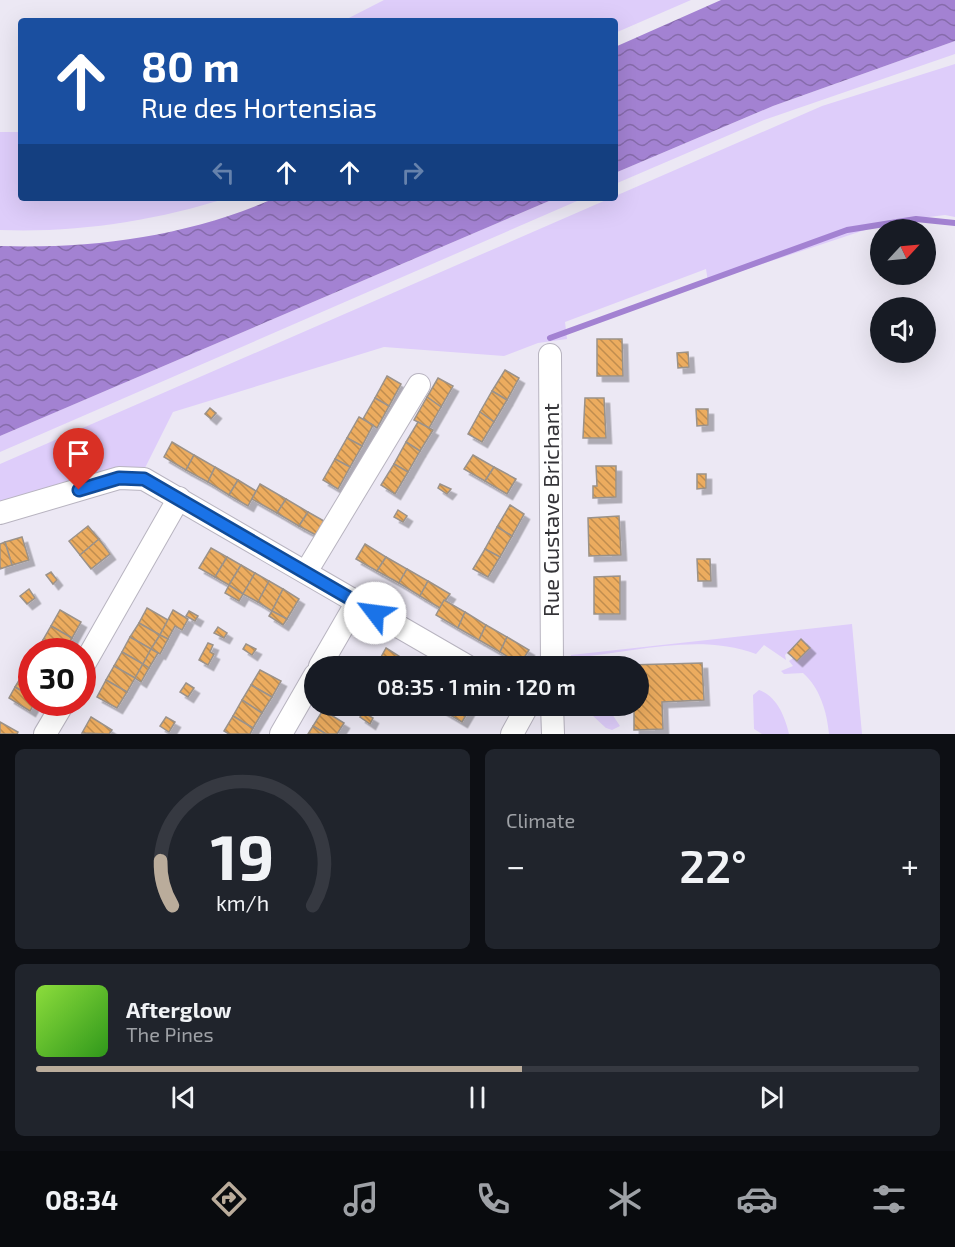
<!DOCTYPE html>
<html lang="en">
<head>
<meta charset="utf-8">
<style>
	:root { --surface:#171b24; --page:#20242c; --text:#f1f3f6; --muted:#9ea1a6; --line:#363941; --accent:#baac9b }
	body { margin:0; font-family:"Exo 2",sans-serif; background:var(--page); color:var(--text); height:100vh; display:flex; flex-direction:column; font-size:22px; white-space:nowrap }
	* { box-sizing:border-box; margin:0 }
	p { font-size:20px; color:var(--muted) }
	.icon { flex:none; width:33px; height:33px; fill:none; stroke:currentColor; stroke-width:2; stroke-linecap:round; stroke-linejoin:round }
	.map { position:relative; height:734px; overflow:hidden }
	.drawer { display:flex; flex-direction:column; gap:15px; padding:15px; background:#0d0f14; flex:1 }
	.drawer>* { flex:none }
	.top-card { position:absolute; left:18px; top:18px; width:600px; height:183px; border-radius:6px; box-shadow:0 6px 24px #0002; background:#1a4fa0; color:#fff; overflow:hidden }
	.needle { width:39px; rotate:64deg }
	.fabs { position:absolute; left:870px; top:219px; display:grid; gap:12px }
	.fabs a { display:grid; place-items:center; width:66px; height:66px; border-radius:50%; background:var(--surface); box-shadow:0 6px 24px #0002; font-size:30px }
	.speed { position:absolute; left:18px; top:638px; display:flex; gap:12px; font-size:30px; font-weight:700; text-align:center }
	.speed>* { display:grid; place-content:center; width:78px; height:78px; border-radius:50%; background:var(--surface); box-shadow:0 6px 24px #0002; line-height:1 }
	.speed .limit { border:9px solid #d22; background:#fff; color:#111 }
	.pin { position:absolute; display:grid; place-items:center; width:51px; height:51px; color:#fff; margin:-62px -26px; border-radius:50% 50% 50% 0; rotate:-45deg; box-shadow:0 0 6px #0007 }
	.pin .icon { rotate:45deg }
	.me { position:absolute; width:66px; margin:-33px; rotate:300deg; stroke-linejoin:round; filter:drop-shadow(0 0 4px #0008) }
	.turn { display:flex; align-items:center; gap:21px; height:126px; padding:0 24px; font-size:27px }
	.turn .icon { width:78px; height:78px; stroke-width:2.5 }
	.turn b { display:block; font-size:42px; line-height:51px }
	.lanes { display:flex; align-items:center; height:57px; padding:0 24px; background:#0003; justify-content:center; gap:30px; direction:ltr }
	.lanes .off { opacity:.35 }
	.big { font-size:45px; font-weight:600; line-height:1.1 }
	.drawer .tile { flex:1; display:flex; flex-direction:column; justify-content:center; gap:9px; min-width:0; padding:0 21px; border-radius:9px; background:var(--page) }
	.drawer .dial { align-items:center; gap:0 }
	.dial svg { height:156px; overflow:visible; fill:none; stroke:var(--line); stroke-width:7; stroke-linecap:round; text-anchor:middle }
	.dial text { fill:var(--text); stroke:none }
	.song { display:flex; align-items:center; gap:18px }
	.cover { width:72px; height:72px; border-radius:9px; background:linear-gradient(135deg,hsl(90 70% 55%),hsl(110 70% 35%)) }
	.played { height:6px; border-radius:3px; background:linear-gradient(90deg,var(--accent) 55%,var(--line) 55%) }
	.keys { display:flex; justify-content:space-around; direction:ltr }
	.heat { display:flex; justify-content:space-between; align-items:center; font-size:33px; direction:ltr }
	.drawer .tiles { flex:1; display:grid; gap:15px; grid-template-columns:1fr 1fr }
	.tile:last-child { grid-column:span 2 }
	.trip { position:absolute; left:304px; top:656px; width:345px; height:60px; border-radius:30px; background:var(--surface); box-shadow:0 6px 24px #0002; font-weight:600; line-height:60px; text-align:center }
	.tab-bar { display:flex; height:96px; justify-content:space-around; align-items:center; background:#090b0e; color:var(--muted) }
	.tab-bar .icon { width:42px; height:42px }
	.tab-bar .current { color:var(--accent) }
	.tab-bar b { font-size:27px; color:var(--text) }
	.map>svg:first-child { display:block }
</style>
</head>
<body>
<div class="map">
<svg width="955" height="734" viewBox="0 0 955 734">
	<defs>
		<pattern id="water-waves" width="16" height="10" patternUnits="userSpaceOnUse" patternTransform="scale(1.5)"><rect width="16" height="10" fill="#a382d2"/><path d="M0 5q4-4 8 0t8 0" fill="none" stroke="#866bab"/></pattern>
		<pattern id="building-back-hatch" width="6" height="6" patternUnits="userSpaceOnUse" patternTransform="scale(1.5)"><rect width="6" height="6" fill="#ecac5f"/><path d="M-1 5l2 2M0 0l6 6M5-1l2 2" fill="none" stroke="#c08d4f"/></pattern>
		<filter id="shadow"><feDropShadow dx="5.5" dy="5.5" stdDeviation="0" flood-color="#0004"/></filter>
	</defs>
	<rect width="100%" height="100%" fill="#ece8f4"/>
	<g fill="#decdfa">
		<polygon points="384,0 691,0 615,33 615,21 343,21"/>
		<polygon points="955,41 955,54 764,120 615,184 615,173 773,106"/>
		<polygon points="955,64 955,217 945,215 889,222 708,282 706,269 565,322 567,339 538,343 504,356 384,347 173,412 145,468 74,479 0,502 0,464 822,106"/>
		<path d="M0,132H21V198H227C155,221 76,233 0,230Z"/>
		<polygon points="556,198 584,198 0,452 0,436"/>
		<path d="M852,624L862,734H829C827,712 820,688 803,673L784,674L781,671L793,666L789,661L793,658L797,661L809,649L801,640L785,655L786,660L764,645L756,654C699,632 630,653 571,658V655Z"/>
		<path d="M759,690C777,696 785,717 789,734H762L754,729L753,695Z"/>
		<polygon points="573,705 617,705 612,714 620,726 612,730 606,728 592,715 573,711"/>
	</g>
	<g fill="url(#water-waves)">
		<polygon points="721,0 955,0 955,41 773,106 615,173 615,47"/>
		<path d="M275,198H556L0,436V246C94,249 189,236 275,198Z"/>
	</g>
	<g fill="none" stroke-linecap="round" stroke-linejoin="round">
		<polyline stroke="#a382d2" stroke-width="6" points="550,338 847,230 916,219 955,223"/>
	</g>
	<g fill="url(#building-back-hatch)" stroke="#9b9289" stroke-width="1.5" filter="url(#shadow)">
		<polygon points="597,339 622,339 623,376 597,376"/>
		<polygon points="688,352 689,367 678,368 677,353"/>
		<polygon points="505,370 519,378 507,400 492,391"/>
		<polygon points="387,376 401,384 389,406 375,398"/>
		<polygon points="438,378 453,386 441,407 427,397"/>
		<polygon points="492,391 507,400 494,422 480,412"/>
		<polygon points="427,397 441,407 429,428 414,420"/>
		<polygon points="375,398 389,406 377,428 363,419"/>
		<polygon points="585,398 604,398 606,438 583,438"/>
		<polygon points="210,408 216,413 211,419 205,414"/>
		<polygon points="696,409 708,409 708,425 697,426"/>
		<polygon points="480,412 494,422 482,442 468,434"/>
		<polygon points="359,417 373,425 362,446 347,438"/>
		<polygon points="418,422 433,430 420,451 406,442"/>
		<polygon points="347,438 362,446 350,467 335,459"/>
		<polygon points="172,442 194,455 186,470 164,457"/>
		<polygon points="406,442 420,451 408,472 394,464"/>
		<polygon points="194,455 215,467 208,482 186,470"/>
		<polygon points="473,455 494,467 485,481 464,469"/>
		<polygon points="335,459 350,467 338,489 323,480"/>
		<polygon points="394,464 408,472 395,494 381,485"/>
		<polygon points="596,466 616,466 616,497 593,498 593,486 597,486"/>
		<polygon points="215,467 238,480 229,495 208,482"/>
		<polygon points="494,467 516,479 507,494 485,481"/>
		<polygon points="697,474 706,474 706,488 697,489"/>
		<polygon points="238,480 256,491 248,506 229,495"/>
		<polygon points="260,484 286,499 277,513 252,499"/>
		<polygon points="440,484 451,489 447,494 438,488"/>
		<polygon points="286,499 308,512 299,526 277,513"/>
		<polygon points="510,505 524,514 512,536 497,527"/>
		<polygon points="398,510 407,516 403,522 394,517"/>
		<polygon points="308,512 324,521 316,535 299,526"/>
		<polygon points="619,516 621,555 589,556 588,518"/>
		<polygon points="88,526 99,539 80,555 69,541"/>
		<polygon points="497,527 512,536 500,557 485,549"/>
		<polygon points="22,537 29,560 12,565 5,542"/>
		<polygon points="99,539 110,554 91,569 80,555"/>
		<polygon points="5,542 12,565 0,569 0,544"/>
		<polygon points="365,544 386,557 377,571 356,559"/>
		<polygon points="211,548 227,557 215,577 199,568"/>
		<polygon points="485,549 500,557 488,577 473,569"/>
		<polygon points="227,557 241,565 229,585 215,577"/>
		<polygon points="386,557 407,569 399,583 377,571"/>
		<polygon points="697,559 710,559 711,581 698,581"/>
		<polygon points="241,565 255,573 243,594 229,585"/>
		<polygon points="407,569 428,581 420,596 399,583"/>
		<polygon points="51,572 57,580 53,584 46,575"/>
		<polygon points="255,573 269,581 258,602 243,594"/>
		<polygon points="620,576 620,614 594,614 594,577"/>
		<polygon points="269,581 283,589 272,611 258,602"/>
		<polygon points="428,581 450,594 440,608 420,596"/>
		<polygon points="229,585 243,594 239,601 225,593"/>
		<polygon points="29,589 35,598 27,604 20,596"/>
		<polygon points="283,589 299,599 287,619 272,611"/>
		<polygon points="444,600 465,612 458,628 436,615"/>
		<polygon points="147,608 168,620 160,635 139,623"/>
		<polygon points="60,610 81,622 72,638 51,626"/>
		<polygon points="173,610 188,619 182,630 175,626 168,639 160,635"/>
		<polygon points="189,611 198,616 195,621 186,616"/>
		<polygon points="272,611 287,619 283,625 269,616"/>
		<polygon points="465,612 486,625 479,640 458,628"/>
		<polygon points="139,623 160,635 151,649 130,637"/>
		<polygon points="486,625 507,637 500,652 479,640"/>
		<polygon points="51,626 72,638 64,651 43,640"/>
		<polygon points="218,627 227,633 224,638 214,633"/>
		<polygon points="160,635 168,639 160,654 151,649"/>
		<polygon points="130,637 151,649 143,664 122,652"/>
		<polygon points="507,637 529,650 520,664 500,652"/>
		<polygon points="801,639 810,648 797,661 788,653"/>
		<polygon points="43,640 60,651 36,651"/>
		<polygon points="208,643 213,645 210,652 214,654 208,665 199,660"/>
		<polygon points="246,644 256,649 252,655 243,649"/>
		<polygon points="386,648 402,658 397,666 376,666"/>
		<polygon points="151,649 158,653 149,668 143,664"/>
		<polygon points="122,652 143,664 135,678 114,666"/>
		<polygon points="402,658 416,666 397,666"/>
		<polygon points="32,659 32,676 24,672"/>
		<polygon points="702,663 704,700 662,702 663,729 634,730 634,705 639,705 639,666 628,665"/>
		<polygon points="143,664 149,668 141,682 135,678"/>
		<polygon points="114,666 135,678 127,692 106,680"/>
		<polygon points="260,670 281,681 272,697 251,685"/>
		<polygon points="24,672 32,676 32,697 15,687"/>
		<polygon points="106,680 127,692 117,708 97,697"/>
		<polygon points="186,683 194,688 188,697 180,692"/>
		<polygon points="251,685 272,697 262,713 242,700"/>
		<polygon points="15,687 32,697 32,702 35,702 30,711 9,698"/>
		<polygon points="242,700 262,713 253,728 233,716"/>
		<polygon points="433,705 452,705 447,713"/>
		<polygon points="452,705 472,705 462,722 447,713"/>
		<polygon points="323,710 344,723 337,734 326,734 313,726"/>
		<polygon points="363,712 373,718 370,724 360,717"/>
		<polygon points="233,716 253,728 250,734 229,734 224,731"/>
		<polygon points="91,717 112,730 109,734 82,733"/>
		<polygon points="166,717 175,722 169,732 160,726"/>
		<polygon points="0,722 18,732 17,734 0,734"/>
		<polygon points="313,726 326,734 308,734"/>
	</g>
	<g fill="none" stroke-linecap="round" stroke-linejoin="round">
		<g stroke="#b8b4c0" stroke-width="24">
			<g id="street">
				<polyline points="550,355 552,666"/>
				<polyline points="0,513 119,478 144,479 467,666"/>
				<polyline points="306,572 419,385"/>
				<polyline points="320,666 357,602"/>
				<polyline points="82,668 179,498"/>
				<polyline points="552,705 553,734"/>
				<polyline points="45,734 64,702"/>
				<polyline points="281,734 315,675"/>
				<polyline points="512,734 528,705"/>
			</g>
		</g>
		<use href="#street" stroke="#fff" stroke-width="22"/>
	</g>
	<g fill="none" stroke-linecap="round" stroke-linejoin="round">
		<g stroke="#114b97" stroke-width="15">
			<polyline id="route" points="79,490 119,478 144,479 375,613"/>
		</g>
		<use href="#route" stroke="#1a73e8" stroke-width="10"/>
	</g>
	<g text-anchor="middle" stroke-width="4.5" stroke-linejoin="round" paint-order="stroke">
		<g font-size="22" fill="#353438" stroke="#fff">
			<text transform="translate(551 510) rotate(-90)" y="8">Rue Gustave Brichant</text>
		</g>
	</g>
</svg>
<div class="fabs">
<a><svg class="needle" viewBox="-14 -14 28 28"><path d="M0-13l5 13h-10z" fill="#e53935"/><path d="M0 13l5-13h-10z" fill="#9ea1a6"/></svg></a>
<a><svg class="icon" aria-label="sound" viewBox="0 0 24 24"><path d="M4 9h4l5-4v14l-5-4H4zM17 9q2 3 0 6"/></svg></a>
</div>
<div class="speed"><div class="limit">30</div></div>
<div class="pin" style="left:79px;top:490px;background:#d93025"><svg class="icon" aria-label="arrive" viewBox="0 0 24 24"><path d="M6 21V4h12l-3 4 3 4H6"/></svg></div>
<svg class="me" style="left:375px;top:613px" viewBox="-20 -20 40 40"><circle r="19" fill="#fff"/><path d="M0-13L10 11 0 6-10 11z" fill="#1a73e8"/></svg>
<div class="trip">08:35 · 1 min · 120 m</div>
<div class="top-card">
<div class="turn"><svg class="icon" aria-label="ahead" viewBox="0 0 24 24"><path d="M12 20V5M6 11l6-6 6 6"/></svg><div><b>80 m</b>Rue des Hortensias</div></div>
<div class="lanes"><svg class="icon off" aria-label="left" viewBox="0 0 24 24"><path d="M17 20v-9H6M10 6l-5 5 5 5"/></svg><svg class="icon" aria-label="ahead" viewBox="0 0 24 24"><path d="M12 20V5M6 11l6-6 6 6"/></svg><svg class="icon" aria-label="ahead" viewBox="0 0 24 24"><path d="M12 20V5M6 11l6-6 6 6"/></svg><svg class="icon off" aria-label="right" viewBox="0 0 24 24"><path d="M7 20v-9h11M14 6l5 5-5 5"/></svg></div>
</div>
</div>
<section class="drawer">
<div class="tiles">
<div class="tile dial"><svg viewBox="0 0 100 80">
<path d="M14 69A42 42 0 1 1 86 69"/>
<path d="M14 69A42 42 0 0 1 8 46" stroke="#baac9b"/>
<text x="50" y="56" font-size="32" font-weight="700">19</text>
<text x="50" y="72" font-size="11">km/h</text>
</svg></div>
<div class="tile"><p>Climate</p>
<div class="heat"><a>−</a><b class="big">22°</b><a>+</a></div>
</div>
<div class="tile">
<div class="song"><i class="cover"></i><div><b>Afterglow</b><p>The Pines</p></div></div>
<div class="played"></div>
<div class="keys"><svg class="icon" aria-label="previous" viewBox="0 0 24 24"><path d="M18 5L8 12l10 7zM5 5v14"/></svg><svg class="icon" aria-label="pause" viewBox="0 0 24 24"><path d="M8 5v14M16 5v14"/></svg><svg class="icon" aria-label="next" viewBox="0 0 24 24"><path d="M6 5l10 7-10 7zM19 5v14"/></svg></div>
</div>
</div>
</section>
<nav class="tab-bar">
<b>08:34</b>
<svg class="icon current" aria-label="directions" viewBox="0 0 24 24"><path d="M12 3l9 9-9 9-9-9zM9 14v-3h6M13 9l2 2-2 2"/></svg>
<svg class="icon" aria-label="music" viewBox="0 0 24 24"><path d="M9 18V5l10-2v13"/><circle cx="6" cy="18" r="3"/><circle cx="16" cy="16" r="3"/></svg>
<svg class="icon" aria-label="phone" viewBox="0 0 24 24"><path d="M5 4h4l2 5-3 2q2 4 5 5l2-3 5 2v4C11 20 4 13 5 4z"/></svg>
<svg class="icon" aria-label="climate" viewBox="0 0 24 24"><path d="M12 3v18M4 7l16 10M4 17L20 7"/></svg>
<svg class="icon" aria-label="car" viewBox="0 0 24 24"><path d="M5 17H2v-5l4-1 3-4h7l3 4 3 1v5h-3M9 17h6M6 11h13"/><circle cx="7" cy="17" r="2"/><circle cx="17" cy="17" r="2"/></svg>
<svg class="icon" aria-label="filters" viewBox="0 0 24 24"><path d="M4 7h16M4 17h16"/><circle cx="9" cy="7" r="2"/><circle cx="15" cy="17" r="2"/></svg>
</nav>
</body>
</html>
